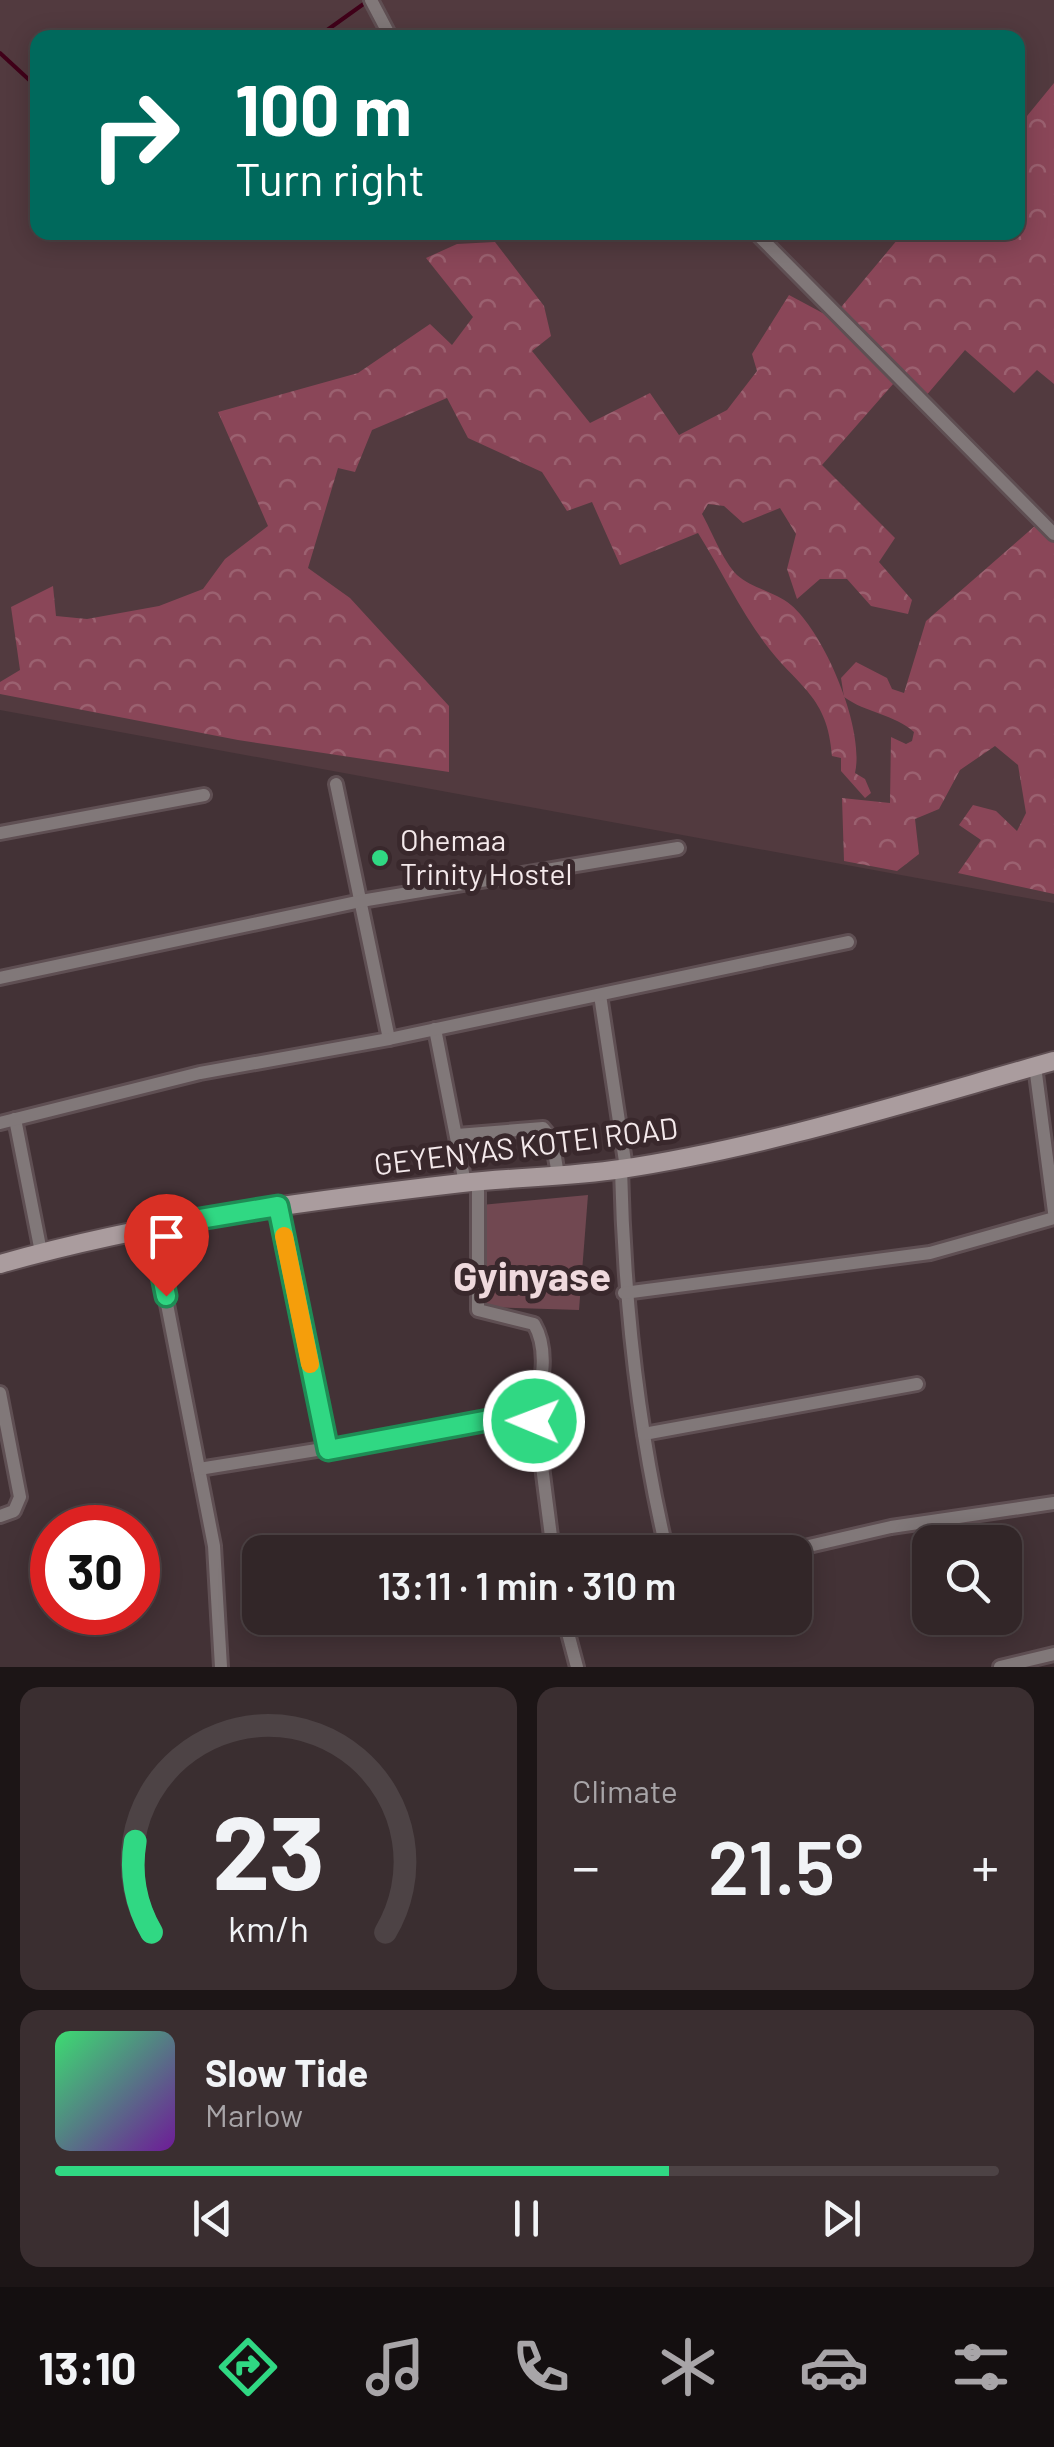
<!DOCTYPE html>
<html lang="en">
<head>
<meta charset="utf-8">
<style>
	:root { --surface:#322628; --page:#3a2e30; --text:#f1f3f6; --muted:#a8a5a8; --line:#4d4345; --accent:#30d883 }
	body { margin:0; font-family:Barlow,sans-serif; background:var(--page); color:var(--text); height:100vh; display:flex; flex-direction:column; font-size:38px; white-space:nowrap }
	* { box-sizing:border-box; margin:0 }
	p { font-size:32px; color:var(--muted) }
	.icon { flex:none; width:55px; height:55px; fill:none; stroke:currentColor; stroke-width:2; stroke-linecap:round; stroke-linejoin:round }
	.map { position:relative; height:1667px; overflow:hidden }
	.details { display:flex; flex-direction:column; gap:20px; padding:20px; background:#1c1516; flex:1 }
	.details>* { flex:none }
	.banner { position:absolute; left:30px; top:30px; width:995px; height:210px; border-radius:20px; box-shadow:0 5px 25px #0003,0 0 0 2px var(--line); background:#00695c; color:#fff; overflow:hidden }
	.fabs { position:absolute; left:912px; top:1525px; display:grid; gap:20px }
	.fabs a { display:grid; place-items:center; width:110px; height:110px; border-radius:20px; background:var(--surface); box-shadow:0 5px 25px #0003,0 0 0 2px var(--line); font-size:50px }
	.speed { position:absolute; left:30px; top:1505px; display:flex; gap:20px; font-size:50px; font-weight:700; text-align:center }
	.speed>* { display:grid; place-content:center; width:130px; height:130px; border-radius:50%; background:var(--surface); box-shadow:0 5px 25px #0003,0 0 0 2px var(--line); line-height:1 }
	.speed .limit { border:15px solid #d22; background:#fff; color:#111 }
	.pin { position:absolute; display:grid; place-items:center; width:85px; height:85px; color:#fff; margin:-102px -42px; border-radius:50% 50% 50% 0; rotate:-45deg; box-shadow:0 0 10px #0007 }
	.pin .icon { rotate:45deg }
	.me { position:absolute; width:110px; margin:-55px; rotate:271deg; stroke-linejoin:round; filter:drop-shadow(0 0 8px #0008) }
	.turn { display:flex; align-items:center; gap:35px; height:210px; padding:0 40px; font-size:45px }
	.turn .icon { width:130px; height:130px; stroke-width:2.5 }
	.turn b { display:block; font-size:70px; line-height:85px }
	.big { font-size:75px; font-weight:600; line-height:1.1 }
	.details .widget { flex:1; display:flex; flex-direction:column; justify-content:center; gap:15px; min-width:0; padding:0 35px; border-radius:20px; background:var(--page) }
	.details .dial { align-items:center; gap:0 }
	.dial svg { height:260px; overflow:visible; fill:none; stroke:var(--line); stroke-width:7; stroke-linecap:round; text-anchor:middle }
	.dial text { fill:var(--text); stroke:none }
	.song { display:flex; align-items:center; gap:30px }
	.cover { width:120px; height:120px; border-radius:15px; background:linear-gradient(135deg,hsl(140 70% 55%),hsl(280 70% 35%)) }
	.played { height:10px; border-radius:5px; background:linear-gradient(90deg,var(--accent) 65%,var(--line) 65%) }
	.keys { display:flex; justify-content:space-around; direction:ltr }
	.heat { display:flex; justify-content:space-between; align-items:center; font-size:55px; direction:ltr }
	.details .tiles { flex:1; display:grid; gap:20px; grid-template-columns:1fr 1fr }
	.widget:last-child { grid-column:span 2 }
	.trip { position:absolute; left:242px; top:1535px; width:570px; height:100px; border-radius:20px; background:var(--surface); box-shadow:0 5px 25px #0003,0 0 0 2px var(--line); font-weight:600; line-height:100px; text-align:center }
	.tab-bar { display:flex; height:160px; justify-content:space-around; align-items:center; background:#140f10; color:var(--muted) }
	.tab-bar .icon { width:70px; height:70px }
	.tab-bar .current { color:var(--accent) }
	.tab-bar b { font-size:45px; color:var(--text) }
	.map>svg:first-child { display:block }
</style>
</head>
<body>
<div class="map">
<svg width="1054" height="1667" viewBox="0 0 1054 1667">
	<defs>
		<pattern id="forest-crowns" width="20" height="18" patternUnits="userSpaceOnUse" patternTransform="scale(2.5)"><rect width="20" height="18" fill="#8a4658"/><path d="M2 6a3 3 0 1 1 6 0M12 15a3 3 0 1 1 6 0" fill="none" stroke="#9b6170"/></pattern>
	</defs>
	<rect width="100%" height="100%" fill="#433236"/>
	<path fill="#523a3f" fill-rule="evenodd" d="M0,0H1054V903L0,710ZM38,38H1018V232H38Z"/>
	<polygon fill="#714851" points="588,1195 579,1310 482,1307 481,1205"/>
	<g fill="url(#forest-crowns)">
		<path d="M1054,83V384L1037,370L1014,393L965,350L925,397L901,375L822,465L895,538L879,562L912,600L908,614L871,606L847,579H820L797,599L787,569L796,534L780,508L743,523L724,506L708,504L702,514C712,532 723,561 737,575C751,588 776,592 791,605C825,634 865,729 855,773L865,779L871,793L865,798L841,771V758L832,756C828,696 798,687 767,646C741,612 721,570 698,533L620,565L592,502L567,511L542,472L468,438L447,398L372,430L355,472L338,468L308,568L350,598L449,706V772L238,740L0,694V682L20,670L11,607L53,586L56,616L87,619L159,606L203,589L225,559L268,526L218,412L358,373L430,324L452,345L473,317L426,258L457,244L495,242L544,306L551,336L532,351L590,423L650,393L679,435L727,410L757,371L752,354L789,295L832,318L903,233L1018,232V127Z"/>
		<path d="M1044,518L1054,525V894L958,873L981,840L959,825L973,805L996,811L1017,831L1026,813L1018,765L995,746L960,770L939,809L915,819L919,854L897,871L844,861L842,798L890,803L891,737L906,744L912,741L914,732C894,714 866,713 844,697L841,678L856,662L887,678L892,689L904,693L926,621Z"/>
	</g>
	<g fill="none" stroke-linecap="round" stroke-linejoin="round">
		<g stroke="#400119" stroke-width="4">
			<polyline points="316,38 369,0"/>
			<polyline points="0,53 38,88"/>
		</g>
		<g stroke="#5f4f53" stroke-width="18">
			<g id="street">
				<polyline points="371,0 391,38"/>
				<polyline points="755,232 1054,534"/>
				<polyline points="336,784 389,1039"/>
				<polyline points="0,833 204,795"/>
				<polyline points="0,978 361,901 678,848"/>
				<polyline points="600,995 626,1168"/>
				<polyline points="435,1029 465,1183"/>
				<polyline points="1035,1066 1054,1212"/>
				<polyline points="15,1119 41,1252"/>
				<polyline points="0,1123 200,1073 389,1039 848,942"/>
				<polyline points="457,1135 543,1128 552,1139 558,1175"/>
				<path d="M621,1169C624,1300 637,1425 667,1552"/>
				<path d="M478,1181V1310L534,1324C551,1353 539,1390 534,1421"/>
				<polyline points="278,1206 328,1449"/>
				<polyline points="152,1227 214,1546 221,1667"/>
				<polyline points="624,1293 930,1253 1054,1218"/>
				<polyline points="0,1393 20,1497 14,1511 0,1516"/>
				<polyline points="644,1434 917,1384"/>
				<polyline points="199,1469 526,1416 534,1421 538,1435 553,1552"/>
				<polyline points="783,1552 891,1527 1054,1503"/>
				<polyline points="564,1618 577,1667"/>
				<polyline points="1000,1667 1054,1654"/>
			</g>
		</g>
		<g stroke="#5f4f53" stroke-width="22">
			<path id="secondary" d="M0,1264C151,1221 306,1201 462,1183C515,1177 568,1177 621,1169C767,1147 911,1101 1054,1061"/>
		</g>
		<use href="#street" stroke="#817879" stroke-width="12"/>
		<use href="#secondary" stroke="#aa9c9e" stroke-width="18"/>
	</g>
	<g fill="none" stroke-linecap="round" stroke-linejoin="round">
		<g stroke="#1f8c55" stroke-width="25">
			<polyline id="route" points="166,1296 152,1227 278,1206 328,1450 510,1416 526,1416 534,1421"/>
		</g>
		<use href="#route" stroke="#30d883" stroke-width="18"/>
		<polyline stroke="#f59e0b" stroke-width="18" points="284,1236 310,1364"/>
	</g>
	<circle fill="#30d883" stroke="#39282c" stroke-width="4" cx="380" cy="858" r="10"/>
	<g text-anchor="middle" stroke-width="10" stroke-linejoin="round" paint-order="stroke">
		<g font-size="30" fill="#f4e9eb" stroke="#39282c" text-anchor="start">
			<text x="400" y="851">Ohemaa<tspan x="400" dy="34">Trinity Hostel</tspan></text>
		</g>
		<g font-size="30" fill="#f4e9eb" stroke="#39282c">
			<text transform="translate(526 1147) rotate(-7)" y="10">GEYENYAS KOTEI ROAD</text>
		</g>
		<g font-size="40" font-weight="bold" fill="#efd9dd" stroke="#39282c">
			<text x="532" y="1291">Gyinyase</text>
		</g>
	</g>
</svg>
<div class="fabs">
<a><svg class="icon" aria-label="search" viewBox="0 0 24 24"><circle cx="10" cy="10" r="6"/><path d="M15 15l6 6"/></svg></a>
</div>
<div class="speed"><div class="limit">30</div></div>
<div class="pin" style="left:166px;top:1296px;background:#d93025"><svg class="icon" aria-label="arrive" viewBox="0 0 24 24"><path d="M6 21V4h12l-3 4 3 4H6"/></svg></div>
<svg class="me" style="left:534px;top:1421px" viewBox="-20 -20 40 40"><circle r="17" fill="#30d883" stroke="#fff" stroke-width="3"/><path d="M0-11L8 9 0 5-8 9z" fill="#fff"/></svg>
<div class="trip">13:11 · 1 min · 310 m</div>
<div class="banner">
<div class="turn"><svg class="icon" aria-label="right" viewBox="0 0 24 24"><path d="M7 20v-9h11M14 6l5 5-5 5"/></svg><div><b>100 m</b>Turn right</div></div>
</div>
</div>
<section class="details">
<div class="tiles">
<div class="widget dial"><svg viewBox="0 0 100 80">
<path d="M14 69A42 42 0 1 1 86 69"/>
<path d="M14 69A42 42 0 0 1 9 41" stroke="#30d883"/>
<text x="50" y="56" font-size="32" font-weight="700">23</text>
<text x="50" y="72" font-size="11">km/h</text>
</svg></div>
<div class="widget"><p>Climate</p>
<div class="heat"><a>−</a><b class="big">21.5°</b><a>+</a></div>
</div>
<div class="widget">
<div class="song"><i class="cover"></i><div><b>Slow Tide</b><p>Marlow</p></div></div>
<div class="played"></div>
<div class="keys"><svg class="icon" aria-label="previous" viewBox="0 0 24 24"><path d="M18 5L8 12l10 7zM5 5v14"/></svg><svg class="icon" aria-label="pause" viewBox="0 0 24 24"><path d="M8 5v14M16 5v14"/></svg><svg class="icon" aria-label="next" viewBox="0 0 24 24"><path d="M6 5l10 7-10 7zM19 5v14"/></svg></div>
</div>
</div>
</section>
<nav class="tab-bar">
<b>13:10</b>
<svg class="icon current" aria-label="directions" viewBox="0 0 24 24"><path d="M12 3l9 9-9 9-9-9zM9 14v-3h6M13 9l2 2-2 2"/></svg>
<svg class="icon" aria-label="music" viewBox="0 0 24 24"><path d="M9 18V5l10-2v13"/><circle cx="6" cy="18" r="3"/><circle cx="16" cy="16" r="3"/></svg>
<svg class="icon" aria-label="phone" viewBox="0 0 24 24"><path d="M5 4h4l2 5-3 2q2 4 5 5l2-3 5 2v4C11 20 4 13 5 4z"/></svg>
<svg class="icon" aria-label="climate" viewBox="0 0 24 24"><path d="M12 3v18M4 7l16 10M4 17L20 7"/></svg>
<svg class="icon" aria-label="car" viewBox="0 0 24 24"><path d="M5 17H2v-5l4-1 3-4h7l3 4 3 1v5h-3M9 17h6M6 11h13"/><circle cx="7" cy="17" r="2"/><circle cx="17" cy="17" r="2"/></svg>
<svg class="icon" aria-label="filters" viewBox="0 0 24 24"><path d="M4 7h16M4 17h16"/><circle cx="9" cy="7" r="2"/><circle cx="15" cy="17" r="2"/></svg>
</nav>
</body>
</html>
